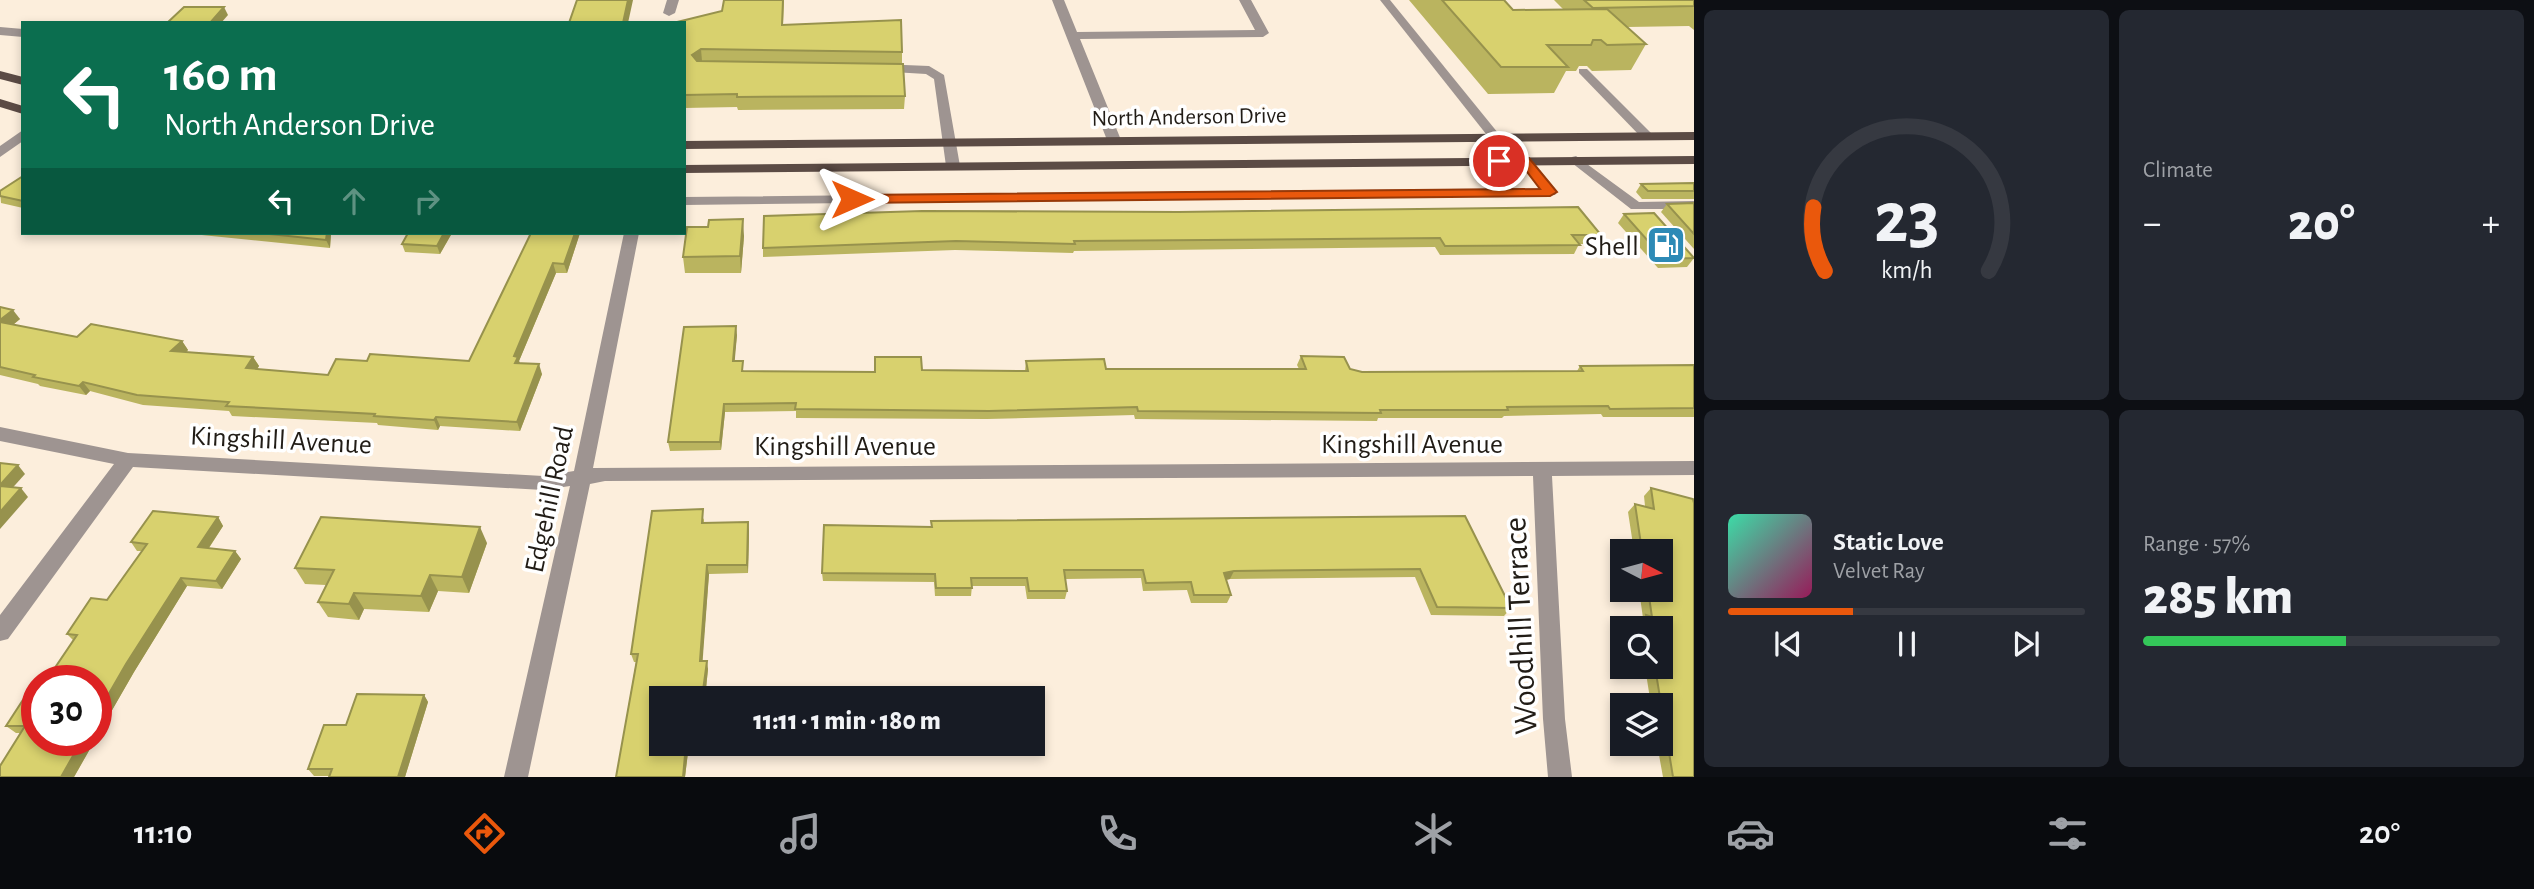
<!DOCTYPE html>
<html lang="en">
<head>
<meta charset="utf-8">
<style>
	:root { --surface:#171b24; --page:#242831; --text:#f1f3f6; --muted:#9ea1a6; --line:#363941; --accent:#ea580c }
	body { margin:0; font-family:"Alegreya Sans",sans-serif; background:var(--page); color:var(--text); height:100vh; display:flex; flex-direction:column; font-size:26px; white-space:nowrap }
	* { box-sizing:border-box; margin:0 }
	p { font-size:23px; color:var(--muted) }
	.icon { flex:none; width:38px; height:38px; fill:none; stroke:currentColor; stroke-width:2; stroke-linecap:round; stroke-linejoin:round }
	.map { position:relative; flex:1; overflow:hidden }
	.panel { display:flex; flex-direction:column; gap:10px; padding:10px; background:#0d0f14; width:840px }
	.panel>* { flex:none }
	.top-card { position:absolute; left:21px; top:21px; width:665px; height:214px; border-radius:0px; box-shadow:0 4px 10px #0003; background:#0b6e4f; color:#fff; overflow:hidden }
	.needle { width:46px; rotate:96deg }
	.fabs { position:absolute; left:1610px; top:539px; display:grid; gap:14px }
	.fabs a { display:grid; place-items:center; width:63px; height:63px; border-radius:0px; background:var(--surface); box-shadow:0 4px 10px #0003; font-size:35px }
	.speed { position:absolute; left:21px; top:665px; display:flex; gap:14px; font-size:35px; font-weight:700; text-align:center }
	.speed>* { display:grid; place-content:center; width:91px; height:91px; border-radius:50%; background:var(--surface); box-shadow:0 4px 10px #0003; line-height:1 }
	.speed .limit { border:10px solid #d22; background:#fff; color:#111 }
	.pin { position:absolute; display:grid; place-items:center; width:60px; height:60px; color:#fff; margin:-30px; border:4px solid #fff; border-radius:50%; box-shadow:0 2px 7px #0007 }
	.me { position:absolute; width:77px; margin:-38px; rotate:90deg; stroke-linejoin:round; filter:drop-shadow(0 0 5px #0008) }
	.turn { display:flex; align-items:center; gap:24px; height:147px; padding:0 28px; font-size:32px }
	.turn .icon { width:91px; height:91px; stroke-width:2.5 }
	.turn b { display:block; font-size:49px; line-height:60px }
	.lanes { display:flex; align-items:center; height:66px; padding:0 28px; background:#0003; justify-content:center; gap:35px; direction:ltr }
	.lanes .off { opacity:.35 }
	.big { font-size:52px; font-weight:800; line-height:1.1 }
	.panel .tile { flex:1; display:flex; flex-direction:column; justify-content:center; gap:10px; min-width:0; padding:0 24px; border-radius:10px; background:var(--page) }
	.panel .dial { align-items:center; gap:0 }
	.dial svg { height:182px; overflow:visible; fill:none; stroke:var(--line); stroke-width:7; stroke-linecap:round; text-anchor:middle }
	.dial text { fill:var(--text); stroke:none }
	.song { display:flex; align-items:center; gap:21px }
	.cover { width:84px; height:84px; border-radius:10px; background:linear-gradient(135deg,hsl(160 70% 55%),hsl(330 70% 35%)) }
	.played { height:7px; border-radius:4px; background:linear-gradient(90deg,var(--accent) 35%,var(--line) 35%) }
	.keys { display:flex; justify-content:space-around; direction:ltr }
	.heat { display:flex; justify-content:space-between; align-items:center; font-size:38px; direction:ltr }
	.charge { height:10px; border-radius:5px; background:linear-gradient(90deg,#34c759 57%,var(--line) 0) }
	.panel .tiles { flex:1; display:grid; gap:10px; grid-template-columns:repeat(2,1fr) }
	.trip { position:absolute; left:649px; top:686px; width:396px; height:70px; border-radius:0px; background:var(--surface); box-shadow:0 4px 10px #0003; font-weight:800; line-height:70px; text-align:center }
	.menu { display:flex; height:112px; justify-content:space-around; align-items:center; background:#090b0e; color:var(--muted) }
	.menu .icon { width:49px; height:49px }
	.menu .on { color:var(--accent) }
	.menu b { font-size:32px; color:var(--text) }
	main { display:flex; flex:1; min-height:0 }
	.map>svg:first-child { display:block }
</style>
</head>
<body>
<main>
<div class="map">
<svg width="1694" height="777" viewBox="0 0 1694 777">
	<rect width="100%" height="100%" fill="#fceedc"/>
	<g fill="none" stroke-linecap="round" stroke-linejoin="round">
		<g fill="#9e9491" fill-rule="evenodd">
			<polygon points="1380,0 1390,0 1498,133 1498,139 1490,139"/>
			<polygon points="1579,69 1587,69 1651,133 1651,139 1643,139 1579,73"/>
			<polygon points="1576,156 1639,202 1694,201 1694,209 1631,209 1572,163 1572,157"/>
		</g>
		<g fill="#9e9491" fill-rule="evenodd">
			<polygon points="667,0 679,0 675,13 669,16 663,13"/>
			<polygon points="1052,0 1064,0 1077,32 1255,30 1239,0 1251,0 1269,33 1263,37 1080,39 1121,140 1114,144 1107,140"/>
			<polygon points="0,27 23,29 23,37 0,35"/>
			<polygon points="880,64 929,66 944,75 960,166 958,169 948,169 946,166 934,79 926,74 876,71 874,68"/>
			<polygon points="23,130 23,141 0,157 0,146"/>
			<polygon points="1524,156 1529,157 1555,189 1557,192 1555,195 684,205 684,197 1539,188 1517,160"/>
			<polygon points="624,233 639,233 593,468 1694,461 1694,475 1552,476 1565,719 1572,777 1548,777 1543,719 1533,476 605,481 590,484 528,777 504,777 570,486 543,490 133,467 8,639 0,641 0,615 114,464 0,441 0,427 128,453 543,476 574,471"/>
		</g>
		<g fill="#5b4b45" fill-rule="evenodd">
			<polygon points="0,71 23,77 23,85 0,79"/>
			<polygon points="0,99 23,106 23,114 0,107"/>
			<polygon points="1694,132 1694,140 684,149 684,141"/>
			<polygon points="1694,156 1694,164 684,173 684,165"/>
		</g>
	</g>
	<g fill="#bab45f">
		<polygon points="784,0 783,25 902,52 902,64 905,96 904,109 738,110 737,107 684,108 684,23"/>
		<polygon points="1409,0 1504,0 1513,10 1564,10 1554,0 1694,0 1694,30 1689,26 1627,27 1646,44 1631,70 1592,71 1587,66 1579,66 1576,71 1566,71 1554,93 1488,94"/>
		<polygon points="23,176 23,208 1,203 0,191"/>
		<polygon points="1694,183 1694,199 1642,199 1636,192 1641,184"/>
		<polygon points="1694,203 1694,249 1661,212 1667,204"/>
		<polygon points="1624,214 1694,258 1687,267 1658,268 1618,223"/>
		<polygon points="764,216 1601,235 1595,244 1579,244 1574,254 1440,255 1435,247 1074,251 1073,253 955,250 763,257 763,248"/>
		<polygon points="182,233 331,233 330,248"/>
		<polygon points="452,233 440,254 405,252 402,244"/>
		<polygon points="531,233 580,233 567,273 556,273 519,361 520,363 542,374 520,431 440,426 438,430 378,425 377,423 232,416 229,411 143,405 90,391 86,395 40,386 38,384 0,375 0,307 20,319 13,325 77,337 182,341 188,350 186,352 253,357 259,366 257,369 328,375 367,361 469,361"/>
		<polygon points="744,236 741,273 685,273 683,257"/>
		<polygon points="737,335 734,361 744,371 874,372 922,370 1025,371 1026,361 1106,369 1299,369 1297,365 1301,356 1362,372 1577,371 1580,366 1694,365 1694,417 1603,417 1601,414 1504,416 1502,418 1378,418 1377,421 1135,419 1134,415 987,419 796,418 796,411 725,412 721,450 670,451 668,442"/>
		<polygon points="1651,488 1693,499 1694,503 1694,777 1663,777 1657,744 1661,744 1661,705 1651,705 1645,667 1661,667 1661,628 1639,628 1638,623 1643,618 1639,590 1661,590 1661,551 1634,551 1628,512 1635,504 1645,506 1644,496"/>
		<polygon points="1465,516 1511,608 1504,616 1431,615 1415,577 1230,579 1226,580 1231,595 1227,603 1191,603 1187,590 1143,591 1141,578 1065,579 1067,591 1065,599 1027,599 1025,586 972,586 971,596 935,596 934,582 823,581 822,573 931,526 931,521"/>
		<polygon points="218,517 223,526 209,548 235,551 241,559 222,589 187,586 134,672 96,738 96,681 73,640 67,634 107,600 142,551 137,551 131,542"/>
		<polygon points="704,518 704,523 749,530 748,573 709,574 702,661 708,669 705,698 662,698 662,744 689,744 685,777 616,777 636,662 634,662 631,654"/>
		<polygon points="487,543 469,593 438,591 429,612 364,609 359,620 328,617 318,602 326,585 305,584 295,568"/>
		<polygon points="37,686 37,740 95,740 74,777 0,777 20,733 16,733 6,726"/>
		<polygon points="424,695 428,702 405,777 329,777 330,776 314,776 308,769 346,725"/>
	</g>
	<g fill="#97924d">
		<polygon points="628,0 633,0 628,23 623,23"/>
		<polygon points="224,7 228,15 221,23 210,23"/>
		<polygon points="701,49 702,61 693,67 692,55"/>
		<polygon points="743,219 744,236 741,273 740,256"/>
		<polygon points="327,233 331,233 330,248 326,240"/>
		<polygon points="444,233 452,233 440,254 437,246"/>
		<polygon points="575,233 580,233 567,273 564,264"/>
		<polygon points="553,263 556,273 519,361 521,366 518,373 514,356"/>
		<polygon points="13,310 20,319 5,331 0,324 0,320"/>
		<polygon points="736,326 737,335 734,369 733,361"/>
		<polygon points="182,341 188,350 177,361 171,351"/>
		<polygon points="253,357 259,366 252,377 246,368"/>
		<polygon points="539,364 542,374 520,431 517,422"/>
		<polygon points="83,382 90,391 86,395 79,386"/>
		<polygon points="724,404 725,412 721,450 720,442"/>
		<polygon points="436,417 440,426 438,430 434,420"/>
		<polygon points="18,465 25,474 7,494 0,485"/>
		<polygon points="21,488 28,497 0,529 0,512"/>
		<polygon points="218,517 223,526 204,555 198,547"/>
		<polygon points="748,522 749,530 748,573 747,565"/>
		<polygon points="480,527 487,543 469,593 462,577"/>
		<polygon points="235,551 241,559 222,589 216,581"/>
		<polygon points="707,565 709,574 702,669 700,661"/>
		<polygon points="1234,571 1230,579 1220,581 1224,573"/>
		<polygon points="430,575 438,591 429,612 421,596"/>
		<polygon points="181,578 187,586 134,672 96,738 96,716 126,664"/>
		<polygon points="354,593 364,609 359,620 349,604"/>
		<polygon points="707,661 708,669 705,698 702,698"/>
		<polygon points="424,695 428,702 405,777 398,777"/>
		<polygon points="82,740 95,740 74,777 61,777"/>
		<polygon points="686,744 689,744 685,777 683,777"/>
	</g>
	<g fill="#d8d16e" stroke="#97924d" stroke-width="2">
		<polygon points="577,0 628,0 623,23 569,23"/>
		<polygon points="724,0 783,0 782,25 901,20 902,52 701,49 692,55 697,61 903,64 905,96 737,97 737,94 684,95 684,23 673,23 722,11"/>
		<polygon points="1442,0 1504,0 1513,10 1607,9 1646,44 1607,45 1601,40 1593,40 1591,45 1547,45 1568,67 1501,67"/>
		<polygon points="1584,0 1694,0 1694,6 1593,8"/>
		<polygon points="184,7 224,7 210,23 167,23"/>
		<polygon points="23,176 23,201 0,196 0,191"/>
		<polygon points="1694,183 1694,191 1648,191 1641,184"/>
		<polygon points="1694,203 1694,234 1667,204"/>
		<polygon points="1578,207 1601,235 1572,235 1580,245 1445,246 1440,238 1074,241 1075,244 956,241 763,248 764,216 922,211 1178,212"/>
		<polygon points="1654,213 1694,258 1664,259 1624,214"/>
		<polygon points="743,219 740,256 683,257 687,227 708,227 709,220"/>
		<polygon points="260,233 327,233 326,240"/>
		<polygon points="408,233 444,233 437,246 402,244"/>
		<polygon points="531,233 575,233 564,264 553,263 514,356 518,357 515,363 539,364 517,422 436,417 434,420 374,416 375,414 226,406 229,402 137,395 83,382 79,386 33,377 35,375 0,367 0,322 77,337 91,324 182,341 171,351 253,357 246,368 328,375 336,359 367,361 370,354 469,361"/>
		<polygon points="0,307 13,310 0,320"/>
		<polygon points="736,326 733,361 743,361 742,371 875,372 875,357 921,357 922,370 1028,371 1026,361 1104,359 1106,369 1306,369 1301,356 1344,357 1350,369 1362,372 1583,371 1580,366 1694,365 1694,408 1610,409 1608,406 1507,407 1508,410 1380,410 1381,413 1138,411 1137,407 989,411 795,409 796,403 724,404 720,442 668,442 684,327"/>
		<polygon points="0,463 18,465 0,485"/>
		<polygon points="0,486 21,488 0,512"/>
		<polygon points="1651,488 1693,499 1694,503 1694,777 1673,777 1655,667 1661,667 1661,628 1648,628 1646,615 1652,617 1648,590 1661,590 1661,551 1642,551 1635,504 1654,509"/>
		<polygon points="703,509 702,523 748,522 747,565 707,565 700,661 707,661 702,698 662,698 662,744 686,744 683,777 616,777 638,654 631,654 652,511"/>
		<polygon points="153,511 218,517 198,547 235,551 216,581 181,578 126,664 96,716 96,681 46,681 77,635 67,634 91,598 107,600 147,544 131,542"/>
		<polygon points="1465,516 1511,608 1437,607 1420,569 1234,571 1224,573 1231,595 1194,595 1191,582 1146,583 1143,570 1064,570 1067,591 1029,591 1027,578 971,578 972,588 936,588 935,574 822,573 824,525 932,527 931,521"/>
		<polygon points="321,517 480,527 462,577 430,575 421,596 354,593 349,604 318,602 334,570 295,568"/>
		<polygon points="32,686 37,686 37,740 82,740 61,777 0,777 0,766 25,726 6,726"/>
		<polygon points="357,694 424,695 398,777 329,777 332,769 308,769 324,725 346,725"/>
	</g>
	<polygon fill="#ea580c" stroke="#983908" stroke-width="2" points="1499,157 1529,158 1557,192 1550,196 852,203 845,199 852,195 1540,189 1521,164 1495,164 1495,158"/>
	<defs>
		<g id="fuel-square" transform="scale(2.0125)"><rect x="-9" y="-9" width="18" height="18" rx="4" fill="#2d8ab6" stroke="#fff"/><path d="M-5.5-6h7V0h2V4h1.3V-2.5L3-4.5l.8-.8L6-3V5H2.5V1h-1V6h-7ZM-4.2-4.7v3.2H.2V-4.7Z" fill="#fff"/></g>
	</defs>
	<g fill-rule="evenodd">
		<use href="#fuel-square" x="1666" y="245"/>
	</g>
	<g text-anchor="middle" stroke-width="7" stroke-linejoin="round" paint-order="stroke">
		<g font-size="23" fill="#211c16" stroke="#fff">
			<text transform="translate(1189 116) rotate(-1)" y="8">North Anderson Drive</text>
		</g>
		<g font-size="28" fill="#211c16" stroke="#fff" text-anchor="end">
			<text x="1639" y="255">Shell</text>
		</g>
		<g font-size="28" fill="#211c16" stroke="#fff">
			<text transform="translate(281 439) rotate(3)" y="10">Kingshill Avenue</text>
			<text x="1412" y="453">Kingshill Avenue</text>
			<text x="845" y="455">Kingshill Avenue</text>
			<text transform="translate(548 499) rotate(-78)" y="10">Edgehill Road</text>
		</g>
		<g font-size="33" fill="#211c16" stroke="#fff">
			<text transform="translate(1519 626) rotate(-93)" y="12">Woodhill Terrace</text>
		</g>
	</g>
</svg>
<div class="fabs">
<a><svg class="needle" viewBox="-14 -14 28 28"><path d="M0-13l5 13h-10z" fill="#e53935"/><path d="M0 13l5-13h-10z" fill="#9ea1a6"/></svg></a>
<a><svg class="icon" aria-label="search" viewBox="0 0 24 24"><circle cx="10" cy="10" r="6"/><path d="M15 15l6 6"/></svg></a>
<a><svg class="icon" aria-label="layers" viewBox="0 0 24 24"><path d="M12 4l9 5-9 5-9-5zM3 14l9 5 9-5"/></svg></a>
</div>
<div class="speed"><div class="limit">30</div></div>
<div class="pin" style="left:1499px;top:161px;background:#d93025"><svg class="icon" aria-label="arrive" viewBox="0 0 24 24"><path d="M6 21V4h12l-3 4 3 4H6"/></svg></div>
<svg class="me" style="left:852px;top:199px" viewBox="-20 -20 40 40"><path d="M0-17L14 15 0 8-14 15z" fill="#ea580c" stroke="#fff" stroke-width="4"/></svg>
<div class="trip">11:11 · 1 min · 180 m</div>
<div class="top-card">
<div class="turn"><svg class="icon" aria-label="left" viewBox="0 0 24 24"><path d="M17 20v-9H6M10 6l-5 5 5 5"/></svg><div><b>160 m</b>North Anderson Drive</div></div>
<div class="lanes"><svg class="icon" aria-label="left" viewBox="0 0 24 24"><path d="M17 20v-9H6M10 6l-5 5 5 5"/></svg><svg class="icon off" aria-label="ahead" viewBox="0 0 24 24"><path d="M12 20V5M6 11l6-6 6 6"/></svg><svg class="icon off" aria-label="right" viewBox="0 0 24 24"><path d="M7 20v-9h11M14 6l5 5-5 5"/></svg></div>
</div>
</div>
<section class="panel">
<div class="tiles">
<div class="tile dial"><svg viewBox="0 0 100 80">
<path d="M14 69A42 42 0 1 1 86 69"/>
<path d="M14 69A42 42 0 0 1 9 41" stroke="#ea580c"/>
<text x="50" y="56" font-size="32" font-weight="700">23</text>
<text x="50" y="72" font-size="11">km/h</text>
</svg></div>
<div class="tile"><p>Climate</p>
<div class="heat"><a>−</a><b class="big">20°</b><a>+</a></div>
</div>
<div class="tile">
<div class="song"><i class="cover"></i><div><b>Static Love</b><p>Velvet Ray</p></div></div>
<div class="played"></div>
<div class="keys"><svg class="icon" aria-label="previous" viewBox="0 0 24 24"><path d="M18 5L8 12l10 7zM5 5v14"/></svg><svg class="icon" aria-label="pause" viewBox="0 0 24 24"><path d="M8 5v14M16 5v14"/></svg><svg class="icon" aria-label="next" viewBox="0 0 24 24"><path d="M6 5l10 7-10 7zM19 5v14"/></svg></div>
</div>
<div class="tile"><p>Range · 57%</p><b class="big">285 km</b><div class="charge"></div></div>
</div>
</section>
</main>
<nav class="menu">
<b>11:10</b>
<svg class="icon on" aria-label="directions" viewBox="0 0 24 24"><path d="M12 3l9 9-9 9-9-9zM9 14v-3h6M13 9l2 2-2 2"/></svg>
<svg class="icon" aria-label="music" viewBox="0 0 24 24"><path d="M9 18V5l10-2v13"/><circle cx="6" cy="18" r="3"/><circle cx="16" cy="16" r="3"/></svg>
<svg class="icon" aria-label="phone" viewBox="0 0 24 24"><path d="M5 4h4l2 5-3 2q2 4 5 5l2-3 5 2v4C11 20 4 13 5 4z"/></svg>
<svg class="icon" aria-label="climate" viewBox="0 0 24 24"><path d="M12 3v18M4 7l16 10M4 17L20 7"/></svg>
<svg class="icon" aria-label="car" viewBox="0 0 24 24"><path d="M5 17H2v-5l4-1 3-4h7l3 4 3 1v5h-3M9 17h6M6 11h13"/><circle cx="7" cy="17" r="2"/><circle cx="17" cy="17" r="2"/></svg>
<svg class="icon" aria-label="filters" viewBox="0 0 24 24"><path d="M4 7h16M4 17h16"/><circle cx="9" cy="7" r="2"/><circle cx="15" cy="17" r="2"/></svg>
<b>20°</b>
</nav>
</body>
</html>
